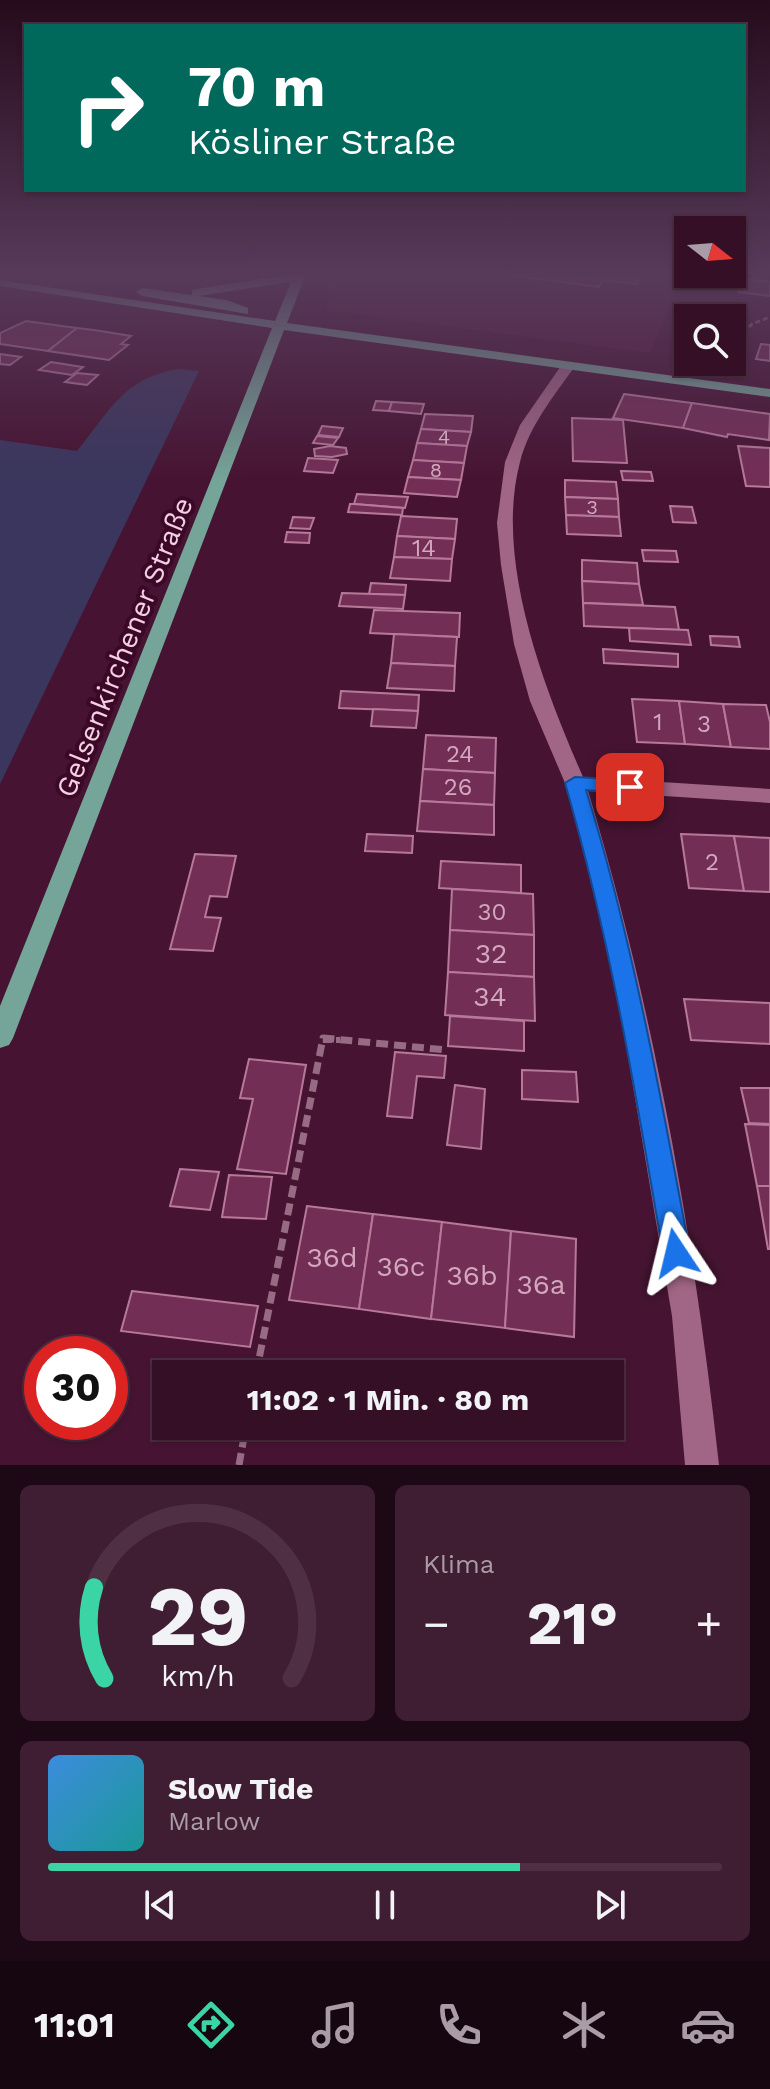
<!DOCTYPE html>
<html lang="de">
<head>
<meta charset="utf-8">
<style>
	:root { --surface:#340f26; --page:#3f1d32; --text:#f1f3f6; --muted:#a99ca7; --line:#4e2f43; --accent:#3bd4a4 }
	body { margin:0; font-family:"Work Sans",sans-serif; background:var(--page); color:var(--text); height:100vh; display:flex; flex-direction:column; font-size:30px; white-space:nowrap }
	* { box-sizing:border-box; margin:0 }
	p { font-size:26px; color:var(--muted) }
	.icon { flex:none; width:44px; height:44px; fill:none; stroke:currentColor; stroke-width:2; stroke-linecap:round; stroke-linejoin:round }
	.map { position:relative; height:1465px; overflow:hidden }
	.drawer { display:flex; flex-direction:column; gap:20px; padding:20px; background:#1d0815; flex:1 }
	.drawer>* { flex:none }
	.hud { position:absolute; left:24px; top:24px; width:722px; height:168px; border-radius:0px; box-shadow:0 2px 6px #0004,0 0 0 2px var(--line); background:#00695c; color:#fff; overflow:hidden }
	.needle { width:52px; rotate:107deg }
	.fabs { position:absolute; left:674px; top:216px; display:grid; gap:16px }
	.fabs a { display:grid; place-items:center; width:72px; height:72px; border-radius:0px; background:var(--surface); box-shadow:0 2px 6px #0004,0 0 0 2px var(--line); font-size:40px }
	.speed { position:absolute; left:24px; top:1336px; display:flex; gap:16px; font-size:40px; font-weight:700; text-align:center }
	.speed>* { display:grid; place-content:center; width:104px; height:104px; border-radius:50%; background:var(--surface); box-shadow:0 2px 6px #0004,0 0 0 2px var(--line); line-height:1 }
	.speed .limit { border:12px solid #d22; background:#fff; color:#111 }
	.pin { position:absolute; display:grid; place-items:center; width:68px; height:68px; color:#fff; margin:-34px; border-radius:16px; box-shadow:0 4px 12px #0006 }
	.me { position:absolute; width:88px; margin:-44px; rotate:350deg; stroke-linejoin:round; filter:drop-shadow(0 0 6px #0008) }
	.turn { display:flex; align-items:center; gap:28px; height:168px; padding:0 32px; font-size:36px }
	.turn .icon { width:104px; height:104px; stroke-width:2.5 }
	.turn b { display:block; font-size:56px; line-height:68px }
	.big { font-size:60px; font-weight:700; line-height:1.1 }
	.drawer .widget { flex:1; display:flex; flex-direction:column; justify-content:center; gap:12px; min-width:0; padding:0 28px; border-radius:12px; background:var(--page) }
	.drawer .dial { align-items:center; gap:0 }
	.dial svg { height:208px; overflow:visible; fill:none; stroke:var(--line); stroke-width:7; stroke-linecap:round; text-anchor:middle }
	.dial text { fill:var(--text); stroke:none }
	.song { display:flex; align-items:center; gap:24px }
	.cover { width:96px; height:96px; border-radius:12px; background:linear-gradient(135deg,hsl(210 70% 55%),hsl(180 70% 35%)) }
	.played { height:8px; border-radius:4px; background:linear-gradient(90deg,var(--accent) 70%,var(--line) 70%) }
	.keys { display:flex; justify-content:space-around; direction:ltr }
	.heat { display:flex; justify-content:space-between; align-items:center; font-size:44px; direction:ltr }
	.drawer .tiles { flex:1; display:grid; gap:20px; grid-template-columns:1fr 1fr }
	.widget:last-child { grid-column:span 2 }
	.trip { position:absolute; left:152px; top:1360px; width:472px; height:80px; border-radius:0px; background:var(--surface); box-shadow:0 2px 6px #0004,0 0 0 2px var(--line); font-weight:700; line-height:80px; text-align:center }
	.menu { display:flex; height:128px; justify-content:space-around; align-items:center; background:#15060f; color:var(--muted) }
	.menu .icon { width:56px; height:56px }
	.menu .current { color:var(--accent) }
	.menu b { font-size:36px; color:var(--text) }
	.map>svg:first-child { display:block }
</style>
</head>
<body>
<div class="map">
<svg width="770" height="1465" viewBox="0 0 770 1465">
	<rect width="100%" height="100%" fill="#461432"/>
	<polygon fill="#541a3c" points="333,274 683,274 650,353 326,310"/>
	<path fill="#3a365d" d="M178,369L199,371L0,784V440L77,451C111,410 122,379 178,369Z"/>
	<g fill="#732e56" stroke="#b67999" stroke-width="2">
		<polygon points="502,274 642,274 636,284 603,280 599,287"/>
		<polygon points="747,279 770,282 770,296 738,292"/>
		<polygon points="26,321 62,326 77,328 48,351 0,344 0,333"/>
		<polygon points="77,328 94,330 131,336 121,344 128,345 109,360 48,351"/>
		<polygon points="761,344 770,345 770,361 756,359"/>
		<polygon points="0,354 21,357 10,365 0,364"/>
		<polygon points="51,362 83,367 72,375 39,370"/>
		<polygon points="77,373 98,375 87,385 65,382"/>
		<polygon points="624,394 692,403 683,428 613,418"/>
		<polygon points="376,401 392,402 389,411 373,410"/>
		<polygon points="392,402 424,404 421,414 389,411"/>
		<polygon points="692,403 770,414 769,440 728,434 727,437 683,428"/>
		<polygon points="425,414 473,416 471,432 421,429"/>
		<polygon points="572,418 623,420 627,463 573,461"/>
		<polygon points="322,426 343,428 339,437 318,435"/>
		<polygon points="421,429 471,432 467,446 417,443"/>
		<polygon points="317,436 338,438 333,445 313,443"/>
		<polygon points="417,443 467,446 464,463 413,460"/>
		<polygon points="330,446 346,448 347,454 332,457 315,456 314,449"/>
		<polygon points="738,446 770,448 770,487 746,486"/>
		<polygon points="308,458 338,460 333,473 304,471"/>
		<polygon points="413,460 464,463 461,480 408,477"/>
		<polygon points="621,471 651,472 653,481 623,480"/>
		<polygon points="408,477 461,480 457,497 404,493"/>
		<polygon points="565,480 616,482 618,499 565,497"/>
		<polygon points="357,494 408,497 405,508 354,504"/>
		<polygon points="565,497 618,499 619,517 566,515"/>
		<polygon points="350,504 354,504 403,508 402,515 348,512"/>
		<polygon points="670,506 692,507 696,523 673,522"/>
		<polygon points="566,515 619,517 621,536 567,534"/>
		<polygon points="401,516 457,519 455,539 397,536"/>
		<polygon points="293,517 314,518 310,529 290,528"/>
		<polygon points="287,532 310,533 309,543 285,542"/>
		<polygon points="397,536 455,539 452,559 394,557"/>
		<polygon points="642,550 676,551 678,562 644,561"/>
		<polygon points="394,557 452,559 450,581 390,578"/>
		<polygon points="582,560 637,563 639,584 582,581"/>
		<polygon points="582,581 639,584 643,605 583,603"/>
		<polygon points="371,583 406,585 405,595 369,594"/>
		<polygon points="342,593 405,595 403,609 339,606"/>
		<polygon points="583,603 675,607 679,630 584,626"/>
		<polygon points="374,610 460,613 459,637 370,633"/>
		<polygon points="629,628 688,630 691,645 630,641"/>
		<polygon points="394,634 457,637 455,666 391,663"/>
		<polygon points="710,636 738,637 740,647 711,645"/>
		<polygon points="603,649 678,654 678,667 604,663"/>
		<polygon points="391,663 455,666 454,691 387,688"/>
		<polygon points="341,691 419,695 418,711 339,708"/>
		<polygon points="632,699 679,701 685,744 637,742"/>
		<polygon points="679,701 723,704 731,747 685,744"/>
		<polygon points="723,704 766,705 770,722 770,749 731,747"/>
		<polygon points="373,709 418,711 416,728 371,726"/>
		<polygon points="426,735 496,738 495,773 423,769"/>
		<polygon points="423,769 495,773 494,805 420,801"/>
		<polygon points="420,801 494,805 494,835 417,831"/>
		<polygon points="367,834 413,836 412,853 365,851"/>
		<polygon points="681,834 734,836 744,891 689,888"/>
		<polygon points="734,836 770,838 770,892 744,891"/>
		<polygon points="195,854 236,856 227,897 210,896 205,917 221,918 213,951 170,949"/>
		<polygon points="441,861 521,865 521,893 439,888"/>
		<polygon points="452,889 533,894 534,935 450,930"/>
		<polygon points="450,930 534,935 534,977 448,972"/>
		<polygon points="448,972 534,977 535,1021 445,1015"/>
		<polygon points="684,999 770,1003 770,1044 691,1040"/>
		<polygon points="450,1016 524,1021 524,1051 448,1046"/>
		<polygon points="395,1052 446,1056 444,1078 417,1076 412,1118 387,1116"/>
		<polygon points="249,1059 306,1065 286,1174 237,1169 253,1099 240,1098"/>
		<polygon points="522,1070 576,1072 578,1102 522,1099"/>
		<polygon points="455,1085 485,1089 481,1149 447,1145"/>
		<polygon points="741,1088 770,1088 770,1124 749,1123"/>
		<polygon points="745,1124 770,1125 770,1186 757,1186"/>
		<polygon points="180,1169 219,1172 210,1210 170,1206"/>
		<polygon points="229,1175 272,1177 266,1219 222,1217"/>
		<polygon points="757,1186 770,1186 770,1249 768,1249"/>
		<polygon points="307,1206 373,1214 359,1309 289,1300"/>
		<polygon points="373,1214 442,1222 431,1319 359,1309"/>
		<polygon points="442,1222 511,1231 505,1328 431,1319"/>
		<polygon points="511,1231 576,1239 574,1337 505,1328"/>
		<polygon points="132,1291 258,1306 250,1347 121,1331"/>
	</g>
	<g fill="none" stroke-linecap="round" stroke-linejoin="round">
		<polyline stroke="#966b83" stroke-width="3" stroke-dasharray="5 3" stroke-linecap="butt" points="732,344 752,324 770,317"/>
		<polyline stroke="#966b83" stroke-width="6" stroke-dasharray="9 4" stroke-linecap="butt" points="323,1040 340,1040"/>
		<g stroke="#966b83" stroke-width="7" stroke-dasharray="12 6" stroke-linecap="butt">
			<polyline points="256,1374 323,1038 446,1050"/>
			<polyline points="239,1465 246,1426"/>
		</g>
		<path fill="#a16685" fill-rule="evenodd" d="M568,362L575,366C554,396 529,426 520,462C494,560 544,688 583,777L770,789V803L588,791C654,1010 694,1238 719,1465H685L672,1316L622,1021L591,876L565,783L530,701L514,644L501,565L497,523L505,462L520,425L563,363Z"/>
		<polygon fill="#75a498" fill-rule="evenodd" points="294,274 306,274 287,323 770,389 770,397 284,330 13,1038 9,1045 0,1048 0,1006 272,328 0,286 0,280 275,321 291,282 198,296 227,300 248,308 248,314 142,296 136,292 142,288 192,295 192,290 196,289"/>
	</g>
	<linearGradient id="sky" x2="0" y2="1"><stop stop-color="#260b1c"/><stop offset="0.57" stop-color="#573a5a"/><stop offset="1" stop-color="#573a5a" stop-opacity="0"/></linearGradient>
	<rect width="770" height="479" fill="url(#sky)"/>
	<path fill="#1a73e8" stroke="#114b97" stroke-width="2" d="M575,777L630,780L640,787L630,793L586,790C633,942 661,1097 690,1253L686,1262L676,1266L667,1262L663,1253C636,1095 610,938 565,783Z"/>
	<g text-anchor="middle" stroke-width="8" stroke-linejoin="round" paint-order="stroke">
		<g font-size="20" fill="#d3a8bf">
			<text x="444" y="444">4</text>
			<text x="436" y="477">8</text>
			<text x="592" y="514">3</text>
		</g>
		<g font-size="24" fill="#d3a8bf">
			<text x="424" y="556">14</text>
			<text x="658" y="730">1</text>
			<text x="704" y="732">3</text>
			<text x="460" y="762">24</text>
			<text x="458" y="795">26</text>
			<text x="712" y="870">2</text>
			<text x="492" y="920">30</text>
		</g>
		<g font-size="28" fill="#f3d1e2" stroke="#3b0828">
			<text transform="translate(124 647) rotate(-68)" y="10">Gelsenkirchener Straße</text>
		</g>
		<g font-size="28" fill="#d3a8bf">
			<text x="491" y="963">32</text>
			<text x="490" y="1006">34</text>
			<text x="332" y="1267">36d</text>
			<text x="401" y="1276">36c</text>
			<text x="472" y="1285">36b</text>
			<text x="541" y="1294">36a</text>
		</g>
	</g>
</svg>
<div class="fabs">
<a><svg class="needle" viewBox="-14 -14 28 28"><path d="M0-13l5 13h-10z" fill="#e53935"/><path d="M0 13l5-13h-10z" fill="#a99ca7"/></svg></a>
<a><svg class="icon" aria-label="search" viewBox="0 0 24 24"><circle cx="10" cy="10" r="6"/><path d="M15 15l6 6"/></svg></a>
</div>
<div class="speed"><div class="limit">30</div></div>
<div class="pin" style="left:630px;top:787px;background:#d93025"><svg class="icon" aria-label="arrive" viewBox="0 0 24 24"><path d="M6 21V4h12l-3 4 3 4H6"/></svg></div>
<svg class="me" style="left:676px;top:1253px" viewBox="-20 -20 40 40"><path d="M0-17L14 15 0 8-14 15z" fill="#1a73e8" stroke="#fff" stroke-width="4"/></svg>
<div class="trip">11:02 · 1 Min. · 80 m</div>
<div class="hud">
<div class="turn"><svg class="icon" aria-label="right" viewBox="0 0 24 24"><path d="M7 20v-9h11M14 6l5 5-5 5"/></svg><div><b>70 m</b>Kösliner Straße</div></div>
</div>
</div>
<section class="drawer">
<div class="tiles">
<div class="widget dial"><svg viewBox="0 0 100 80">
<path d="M14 69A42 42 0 1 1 86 69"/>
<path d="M14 69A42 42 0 0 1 10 34" stroke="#3bd4a4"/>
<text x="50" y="56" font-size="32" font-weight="700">29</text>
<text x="50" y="72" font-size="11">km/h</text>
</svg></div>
<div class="widget"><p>Klima</p>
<div class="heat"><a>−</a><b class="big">21°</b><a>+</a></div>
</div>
<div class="widget">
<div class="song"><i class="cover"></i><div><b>Slow Tide</b><p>Marlow</p></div></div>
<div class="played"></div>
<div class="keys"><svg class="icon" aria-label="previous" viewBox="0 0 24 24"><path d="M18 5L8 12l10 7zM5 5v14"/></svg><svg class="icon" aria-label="pause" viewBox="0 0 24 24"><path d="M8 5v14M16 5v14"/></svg><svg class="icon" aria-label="next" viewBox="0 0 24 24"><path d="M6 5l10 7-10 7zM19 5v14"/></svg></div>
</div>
</div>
</section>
<nav class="menu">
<b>11:01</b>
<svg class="icon current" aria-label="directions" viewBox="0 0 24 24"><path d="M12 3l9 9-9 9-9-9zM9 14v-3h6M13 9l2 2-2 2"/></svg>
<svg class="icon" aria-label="music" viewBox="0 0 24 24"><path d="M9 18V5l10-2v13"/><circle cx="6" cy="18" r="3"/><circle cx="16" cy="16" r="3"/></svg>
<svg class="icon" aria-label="phone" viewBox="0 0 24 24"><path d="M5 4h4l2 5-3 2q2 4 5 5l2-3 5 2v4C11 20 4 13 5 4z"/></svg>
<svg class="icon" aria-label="climate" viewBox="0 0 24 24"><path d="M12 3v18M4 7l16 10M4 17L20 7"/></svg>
<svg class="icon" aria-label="car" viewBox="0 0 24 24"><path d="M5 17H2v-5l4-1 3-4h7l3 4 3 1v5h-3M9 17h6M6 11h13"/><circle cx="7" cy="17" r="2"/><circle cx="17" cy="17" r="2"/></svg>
</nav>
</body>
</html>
